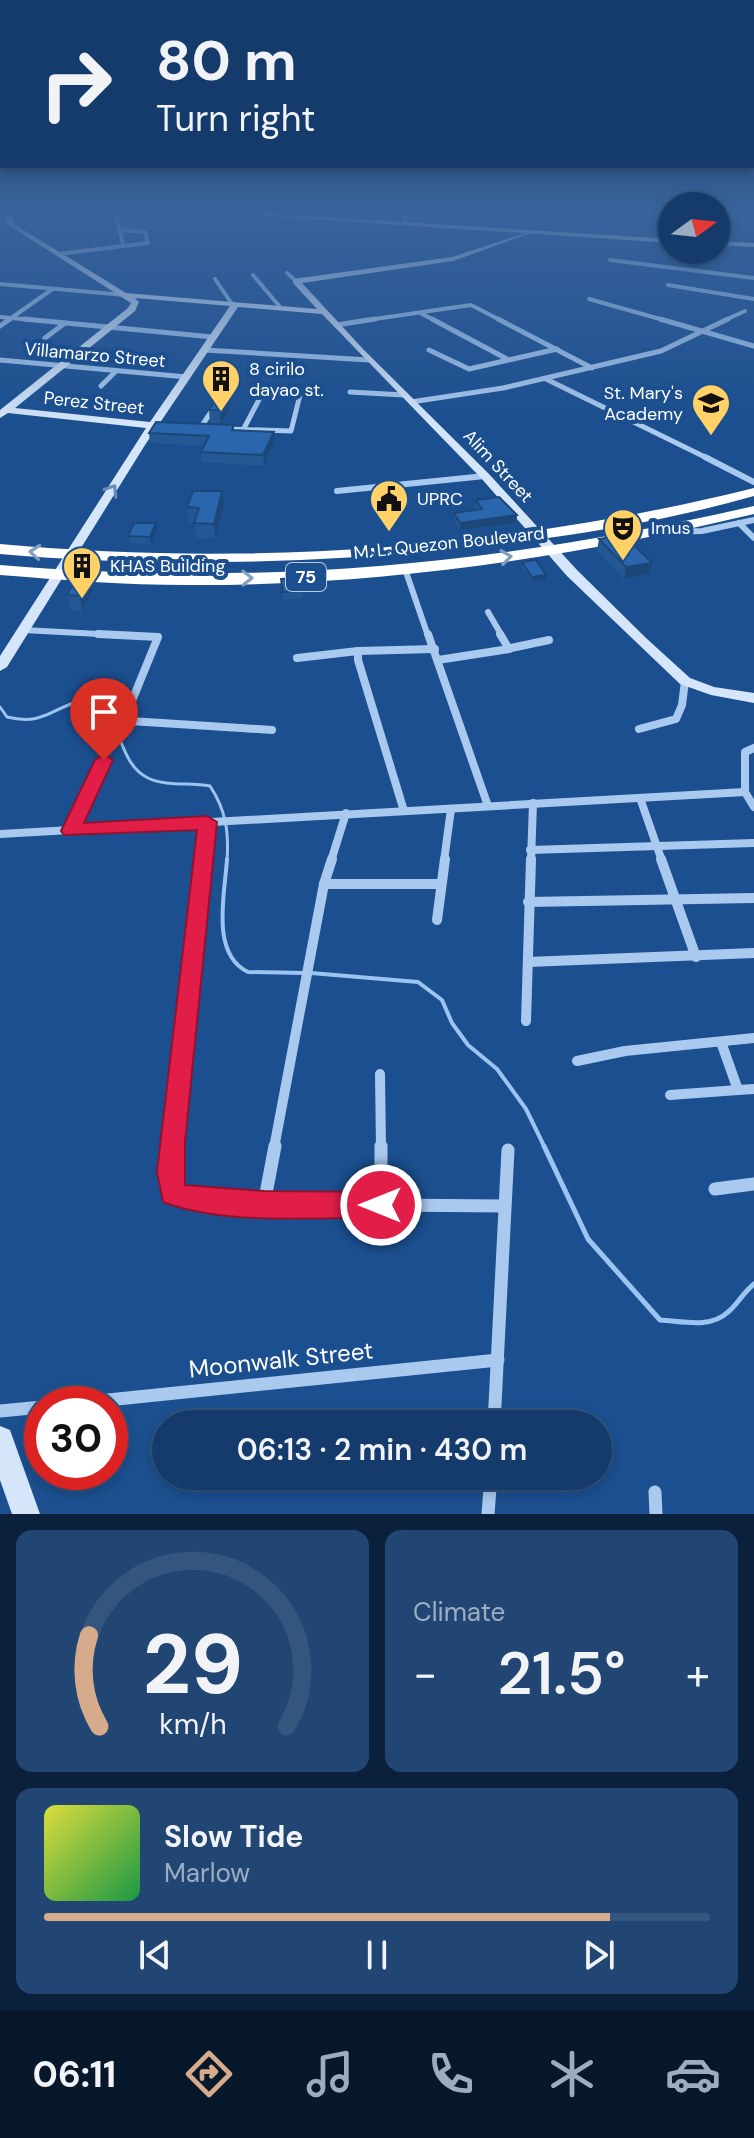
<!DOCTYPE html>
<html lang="en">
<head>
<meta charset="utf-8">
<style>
	:root { --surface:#143b6b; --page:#214673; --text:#f1f3f6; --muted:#9dadc1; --line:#33557e; --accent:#d6ab8b }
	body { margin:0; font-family:"DM Sans",sans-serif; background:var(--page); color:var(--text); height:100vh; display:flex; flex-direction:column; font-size:30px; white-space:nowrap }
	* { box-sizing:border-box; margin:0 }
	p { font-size:26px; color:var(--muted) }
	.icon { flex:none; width:44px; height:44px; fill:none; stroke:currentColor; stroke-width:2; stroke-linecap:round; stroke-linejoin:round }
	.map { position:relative; height:1514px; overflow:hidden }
	.details { display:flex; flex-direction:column; gap:16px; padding:16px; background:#0b203b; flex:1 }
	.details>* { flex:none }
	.top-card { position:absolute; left:0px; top:0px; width:754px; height:168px; box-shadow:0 4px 12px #0003,0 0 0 2px var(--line); background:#143b6b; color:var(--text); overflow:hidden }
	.needle { width:52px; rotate:75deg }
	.buttons { position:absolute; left:658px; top:192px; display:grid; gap:16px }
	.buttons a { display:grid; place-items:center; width:72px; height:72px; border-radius:50%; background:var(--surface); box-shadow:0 4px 12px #0003,0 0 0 2px var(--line); font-size:40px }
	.speed { position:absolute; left:24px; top:1386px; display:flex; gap:16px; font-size:40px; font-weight:700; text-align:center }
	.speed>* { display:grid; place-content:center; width:104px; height:104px; border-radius:50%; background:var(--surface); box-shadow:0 4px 12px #0003,0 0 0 2px var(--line); line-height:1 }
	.speed .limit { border:12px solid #d22; background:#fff; color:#111 }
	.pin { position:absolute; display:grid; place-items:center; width:68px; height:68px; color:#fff; margin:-82px -34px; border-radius:50% 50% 50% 0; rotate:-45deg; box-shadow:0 0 8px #0007 }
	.pin .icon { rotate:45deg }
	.me { position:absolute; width:88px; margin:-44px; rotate:270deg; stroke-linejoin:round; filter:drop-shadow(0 0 6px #0008) }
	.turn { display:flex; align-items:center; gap:28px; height:168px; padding:0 24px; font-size:36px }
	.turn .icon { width:104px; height:104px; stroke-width:2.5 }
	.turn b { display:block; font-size:56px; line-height:68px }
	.big { font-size:60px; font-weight:600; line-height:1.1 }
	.details .card { flex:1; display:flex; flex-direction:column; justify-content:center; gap:12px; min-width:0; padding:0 28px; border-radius:16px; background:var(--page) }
	.details .dial { align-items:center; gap:0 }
	.dial svg { height:208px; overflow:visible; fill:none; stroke:var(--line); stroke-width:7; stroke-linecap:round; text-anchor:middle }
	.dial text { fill:var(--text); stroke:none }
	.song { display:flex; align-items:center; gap:24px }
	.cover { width:96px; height:96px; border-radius:12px; background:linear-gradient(135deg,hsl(60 70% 55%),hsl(140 70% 35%)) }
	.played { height:8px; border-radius:4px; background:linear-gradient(90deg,var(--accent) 85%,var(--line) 85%) }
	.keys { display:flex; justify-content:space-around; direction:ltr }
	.heat { display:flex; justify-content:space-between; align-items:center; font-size:44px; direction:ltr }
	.details .tiles { flex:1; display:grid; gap:16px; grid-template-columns:1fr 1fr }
	.card:last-child { grid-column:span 2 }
	.trip { position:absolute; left:152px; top:1410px; width:460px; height:80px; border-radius:40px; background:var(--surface); box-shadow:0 4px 12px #0003,0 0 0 2px var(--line); font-weight:600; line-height:80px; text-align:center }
	.dock { display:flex; height:128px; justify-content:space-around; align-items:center; background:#08182b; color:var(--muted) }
	.dock .icon { width:56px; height:56px }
	.dock .on { color:var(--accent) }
	.dock b { font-size:36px; color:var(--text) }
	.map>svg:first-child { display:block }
</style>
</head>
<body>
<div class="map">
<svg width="754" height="1514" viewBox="0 0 754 1514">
	<rect width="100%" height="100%" fill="#1b4f8f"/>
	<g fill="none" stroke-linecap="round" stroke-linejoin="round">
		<path stroke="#9cc4f0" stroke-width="3" d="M0,707L7,717C44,726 51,708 83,700C125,708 114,762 148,778C167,787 190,782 210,786C226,810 229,832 227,861"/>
		<g stroke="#9cc4f0" stroke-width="4">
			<path d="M227,859C225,893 210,954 248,972L304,973"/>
			<polyline points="311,973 418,982 442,1000 452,1023 468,1045 497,1069 526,1109 545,1148"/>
		</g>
		<path stroke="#9cc4f0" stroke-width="5" d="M544,1146L588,1239L660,1320C682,1321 710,1329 728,1312C737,1305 742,1294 754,1284"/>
		<g stroke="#a9c9ee" stroke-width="4">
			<polyline points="115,212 123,244"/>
			<polyline points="58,254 148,243 145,232 119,230"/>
			<polyline points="610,260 754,278"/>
			<polyline points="287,273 296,281"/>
			<polyline points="253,275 280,307"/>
			<polyline points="215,279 232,304"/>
			<polyline points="0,284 125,295"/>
			<polyline points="668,285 754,299"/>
			<polyline points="589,299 667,321"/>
			<polyline points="420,313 436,321"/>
			<polyline points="0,317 45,321"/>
			<polyline points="7,321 51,290"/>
			<polyline points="361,321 471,305 502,321"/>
			<polyline points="723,321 745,311"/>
		</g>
		<g stroke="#a9c9ee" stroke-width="5">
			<polyline points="24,319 213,337"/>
			<polyline points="432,319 507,359"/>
			<polyline points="498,319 592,368"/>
			<polyline points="660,319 754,346"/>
			<polyline points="336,325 375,319"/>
			<polyline points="0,326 10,319"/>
			<polyline points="45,338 65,323"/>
			<polyline points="205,350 369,360"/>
			<polyline points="429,350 469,369 557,349"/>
			<polyline points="0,360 187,377"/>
			<polyline points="546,379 709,459"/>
			<polyline points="101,386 116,371"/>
			<polyline points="350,392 404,395"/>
			<polyline points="411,402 503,388 661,351 728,319"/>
			<polyline points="201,427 233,379"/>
			<polyline points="226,429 291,431 300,395"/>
			<polyline points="243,430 263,392"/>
		</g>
		<g stroke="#a9c9ee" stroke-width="6">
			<polyline points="705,457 754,482"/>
			<polyline points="337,491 485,476"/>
			<polyline points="739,523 754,538"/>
			<polyline points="660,532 702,531 754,520"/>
			<polyline points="405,569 428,636"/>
			<polyline points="488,612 502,636"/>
			<polyline points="23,630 137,636"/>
		</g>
		<g stroke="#a9c9ee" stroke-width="8">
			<polyline points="98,634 158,637 127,713 130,721 272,730"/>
			<polyline points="428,634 488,806"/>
			<polyline points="511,648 549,640"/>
			<polyline points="297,658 358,651"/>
			<polyline points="438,660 509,649 500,634"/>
			<polyline points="639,729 676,719 682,705 685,681"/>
			<polyline points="754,748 745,752 745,792 754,807"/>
			<polyline points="640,798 662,861"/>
			<polyline points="404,811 358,660 358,651 435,649"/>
			<polyline points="71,831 104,760"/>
			<polyline points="0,834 745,792"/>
			<polyline points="530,850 754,843"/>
			<polyline points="202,861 207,822"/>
			<polyline points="331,861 346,813"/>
			<polyline points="444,861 451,809"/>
			<polyline points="531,861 533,803"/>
		</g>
		<g stroke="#a9c9ee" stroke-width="10">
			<polyline points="661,859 696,957"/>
			<polyline points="324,884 440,884"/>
			<polyline points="528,902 754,898"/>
			<polyline points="437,920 445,859"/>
			<polyline points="528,962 754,953"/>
			<polyline points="526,1021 531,859"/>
			<polyline points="721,1042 738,1090 754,1089"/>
			<polyline points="577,1061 625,1051 754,1038"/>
			<polyline points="380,1074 381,1148"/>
			<polyline points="670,1095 738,1090"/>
			<polyline points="172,1148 202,859"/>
			<polyline points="274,1148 324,884 332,859"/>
		</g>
		<g stroke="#a9c9ee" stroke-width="13">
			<polyline points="172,1146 170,1172 173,1193 186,1198 264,1204 504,1206"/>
			<polyline points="381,1146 381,1205"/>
			<polyline points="715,1189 754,1184"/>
			<polyline points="264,1204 275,1146"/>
			<polyline points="69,1404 498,1360"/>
			<polyline points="0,1411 42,1407"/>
			<polyline points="494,1424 508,1150"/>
			<polyline points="655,1492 656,1514"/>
			<polyline points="488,1514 491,1476"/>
		</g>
		<g fill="#d6e6fa" fill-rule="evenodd">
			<path d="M5,212H11L14,224L126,293L317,309L293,283V279L452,257L531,231V233L453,261L302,283L364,350L489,474L577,570L646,638L690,678L714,687L754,693V703L711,695L680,684L567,576L481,478L322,314L238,307L145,445L7,667L0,671V656L146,428L8,413L0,418V410L128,308L131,303L10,226L5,220ZM135,298L230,306L150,422L15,408L135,311L139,302Z"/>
			<polygon points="399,212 405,212 409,225 405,225"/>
			<polygon points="0,1426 10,1430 40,1514 12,1514 0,1480"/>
		</g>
		<g fill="#f0f6ff" fill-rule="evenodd">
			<polygon points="205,212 245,212 672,239 672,243"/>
			<polygon points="716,241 754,243 754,247 716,245"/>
		</g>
		<g fill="#fff" fill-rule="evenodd">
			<path d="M754,488V496C652,525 548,540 443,550C295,564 148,567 0,554V544C251,567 509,549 754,488Z"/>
			<path d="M754,506V514C568,558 380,586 188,585C125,585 63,580 0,575V565C264,587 496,565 754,506Z"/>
		</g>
	</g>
	<g fill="#245895">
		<polygon points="228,398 229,411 221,423 210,423 209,410"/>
		<polygon points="234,425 234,430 274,432 274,442 264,466 202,462 201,452 204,446 150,443 149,433"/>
		<polygon points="476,500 517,515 516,523 460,530 454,520 454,513 477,510 475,508"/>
		<polygon points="224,505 215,538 196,538 195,522 189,522 187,507"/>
		<polygon points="157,530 151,544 130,543 128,536"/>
		<polygon points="599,539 650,574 624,579 597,550"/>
		<polygon points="522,562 546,575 546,579 532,581 521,566"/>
		<polygon points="281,579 302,591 303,598 283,600"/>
		<polygon points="93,589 82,611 70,610 67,595"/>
	</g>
	<g fill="#1d4779">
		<polygon points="228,398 229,411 221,423 219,410"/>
		<polygon points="274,432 274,442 264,466 263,455"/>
		<polygon points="222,491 224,505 215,538 214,524"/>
		<polygon points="517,515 516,523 460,530 460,523"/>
		<polygon points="156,523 157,530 151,544 150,537"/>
		<polygon points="652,563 650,574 624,579 626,567"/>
		<polygon points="90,575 93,589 82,611 80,596"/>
		<polygon points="546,575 546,579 532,581 532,577"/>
	</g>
	<g fill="#2a66ad" stroke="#1d4779" stroke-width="2">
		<polygon points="218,397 228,398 219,410 209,410"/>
		<polygon points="156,422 234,425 232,430 274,432 263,455 201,452 209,436 149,433"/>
		<polygon points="193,491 222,491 214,524 194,523 199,508 187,507"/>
		<polygon points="499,497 517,515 460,523 454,513 482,509 476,500"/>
		<polygon points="134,523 156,523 150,537 128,536"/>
		<polygon points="624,535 652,563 626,567 599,539"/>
		<polygon points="536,560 546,575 532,577 522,562"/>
		<polygon points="78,574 90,575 80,596 67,595"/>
		<polygon points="300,578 302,591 283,592 281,579"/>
	</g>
	<defs><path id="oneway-chevron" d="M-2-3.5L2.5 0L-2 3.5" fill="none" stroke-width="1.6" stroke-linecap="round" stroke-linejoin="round" transform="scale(2)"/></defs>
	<use stroke="#668bba" href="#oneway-chevron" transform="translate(112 490) rotate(-57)"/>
	<g stroke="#829ec1">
		<use href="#oneway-chevron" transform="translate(35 552) rotate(-175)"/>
		<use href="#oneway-chevron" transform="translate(506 557) rotate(-7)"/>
		<use href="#oneway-chevron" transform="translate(247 578) rotate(-1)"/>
	</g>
	<linearGradient id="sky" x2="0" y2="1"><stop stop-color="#0f2b4f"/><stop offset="0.5" stop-color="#39639b"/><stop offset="1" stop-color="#39639b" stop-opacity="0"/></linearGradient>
	<rect width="754" height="424" fill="url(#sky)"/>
	<path fill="#e11d48" stroke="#92132f" stroke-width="2" d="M104,754L113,760L84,823L207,816L217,822L185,1142V1185L264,1191L381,1192L391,1196L395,1205L391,1214L381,1218C314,1217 226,1226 163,1202L157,1172L197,830L64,835L61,831L95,760Z"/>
	<defs>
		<g id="building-pin" transform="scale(2)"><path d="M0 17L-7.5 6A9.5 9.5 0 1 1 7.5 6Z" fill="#ffd166" stroke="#1b4f8f"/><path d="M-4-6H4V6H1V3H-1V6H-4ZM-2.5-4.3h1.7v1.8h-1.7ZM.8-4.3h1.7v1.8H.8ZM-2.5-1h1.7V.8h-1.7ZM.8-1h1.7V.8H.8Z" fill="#111"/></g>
		<g id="school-pin" transform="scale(2)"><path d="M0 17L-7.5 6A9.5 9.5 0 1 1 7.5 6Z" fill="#ffd166" stroke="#1b4f8f"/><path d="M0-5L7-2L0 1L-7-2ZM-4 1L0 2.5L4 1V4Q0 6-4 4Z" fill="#111"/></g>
		<g id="civic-pin" transform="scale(2)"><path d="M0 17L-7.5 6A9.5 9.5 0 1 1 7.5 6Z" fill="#ffd166" stroke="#1b4f8f"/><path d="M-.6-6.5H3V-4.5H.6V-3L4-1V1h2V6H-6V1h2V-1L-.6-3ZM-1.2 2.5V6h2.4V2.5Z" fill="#111"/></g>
		<g id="theatre-pin" transform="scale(2)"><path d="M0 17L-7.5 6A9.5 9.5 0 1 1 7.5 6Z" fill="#ffd166" stroke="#1b4f8f"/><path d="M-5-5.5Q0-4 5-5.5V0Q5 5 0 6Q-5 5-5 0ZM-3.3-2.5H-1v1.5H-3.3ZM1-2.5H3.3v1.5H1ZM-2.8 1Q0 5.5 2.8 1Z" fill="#111"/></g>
	</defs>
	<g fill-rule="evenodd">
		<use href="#building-pin" x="221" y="379"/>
		<use href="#school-pin" x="711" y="403"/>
		<use href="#civic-pin" x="389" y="499"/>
		<use href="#theatre-pin" x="623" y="528"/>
		<use href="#building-pin" x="82" y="566"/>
	</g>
	<g text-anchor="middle" stroke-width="8" stroke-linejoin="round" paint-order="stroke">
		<g font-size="18" fill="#fff" stroke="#1b4f8f">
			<text transform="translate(95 355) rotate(5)" y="6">Villamarzo Street</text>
			<text transform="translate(94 403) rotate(6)" y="6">Perez Street</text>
			<text transform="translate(498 466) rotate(47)" y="6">Alim Street</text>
			<text transform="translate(449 543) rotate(-6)" y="6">M. L. Quezon Boulevard</text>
		</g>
		<g font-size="18" fill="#fff" stroke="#1b4f8f" text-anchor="start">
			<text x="249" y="375">8 cirilo<tspan x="249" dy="21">dayao st.</tspan></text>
			<text x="683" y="399" text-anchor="end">St. Mary's<tspan x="683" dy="21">Academy</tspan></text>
			<text x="417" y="505">UPRC</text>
			<text x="651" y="534">Imus</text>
			<text x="110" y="572">KHAS Building</text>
		</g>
		<rect fill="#1b4f8f" stroke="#bbcadd" stroke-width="2" x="286" y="563" width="40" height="28" rx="6"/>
		<g font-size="18" font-weight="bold" fill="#fff">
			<text x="306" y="583">75</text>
		</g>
		<g font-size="24" fill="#fff" stroke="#1b4f8f">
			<text transform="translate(281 1360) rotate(-6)" y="8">Moonwalk Street</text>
		</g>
	</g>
</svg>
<div class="buttons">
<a><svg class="needle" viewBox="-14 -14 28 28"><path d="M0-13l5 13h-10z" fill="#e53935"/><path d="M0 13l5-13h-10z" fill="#9dadc1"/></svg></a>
</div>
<div class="speed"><div class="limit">30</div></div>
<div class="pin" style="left:104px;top:760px;background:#d93025"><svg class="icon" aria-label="arrive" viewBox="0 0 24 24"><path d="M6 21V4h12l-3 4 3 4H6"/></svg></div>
<svg class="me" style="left:381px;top:1205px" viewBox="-20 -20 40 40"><circle r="17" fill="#e11d48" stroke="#fff" stroke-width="3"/><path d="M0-11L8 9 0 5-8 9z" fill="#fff"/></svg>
<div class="trip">06:13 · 2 min · 430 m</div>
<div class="top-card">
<div class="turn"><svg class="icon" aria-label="right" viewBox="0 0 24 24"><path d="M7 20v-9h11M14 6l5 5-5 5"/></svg><div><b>80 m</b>Turn right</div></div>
</div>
</div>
<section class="details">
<div class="tiles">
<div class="card dial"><svg viewBox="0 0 100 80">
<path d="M14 69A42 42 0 1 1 86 69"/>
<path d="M14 69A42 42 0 0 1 10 34" stroke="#d6ab8b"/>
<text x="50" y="56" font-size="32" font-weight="700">29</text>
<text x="50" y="72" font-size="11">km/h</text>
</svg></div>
<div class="card"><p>Climate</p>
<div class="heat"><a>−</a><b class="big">21.5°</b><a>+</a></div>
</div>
<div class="card">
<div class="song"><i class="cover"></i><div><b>Slow Tide</b><p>Marlow</p></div></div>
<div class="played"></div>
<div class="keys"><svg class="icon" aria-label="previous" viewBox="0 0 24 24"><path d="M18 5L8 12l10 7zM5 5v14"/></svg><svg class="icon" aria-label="pause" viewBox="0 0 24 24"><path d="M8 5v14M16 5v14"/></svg><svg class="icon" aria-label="next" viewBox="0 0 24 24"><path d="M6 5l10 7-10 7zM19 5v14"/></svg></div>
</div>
</div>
</section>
<nav class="dock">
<b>06:11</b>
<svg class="icon on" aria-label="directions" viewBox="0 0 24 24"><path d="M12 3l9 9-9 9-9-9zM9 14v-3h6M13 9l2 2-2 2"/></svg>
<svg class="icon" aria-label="music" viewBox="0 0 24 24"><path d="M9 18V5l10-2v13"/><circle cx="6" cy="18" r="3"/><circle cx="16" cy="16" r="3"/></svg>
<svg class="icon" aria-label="phone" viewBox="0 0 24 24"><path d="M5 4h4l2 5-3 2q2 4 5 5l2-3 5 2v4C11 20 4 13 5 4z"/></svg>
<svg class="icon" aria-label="climate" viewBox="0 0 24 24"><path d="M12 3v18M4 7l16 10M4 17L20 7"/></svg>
<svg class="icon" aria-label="car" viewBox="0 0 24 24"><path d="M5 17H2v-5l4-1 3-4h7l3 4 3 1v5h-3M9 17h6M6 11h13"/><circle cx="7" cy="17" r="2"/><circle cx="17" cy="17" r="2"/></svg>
</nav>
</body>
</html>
